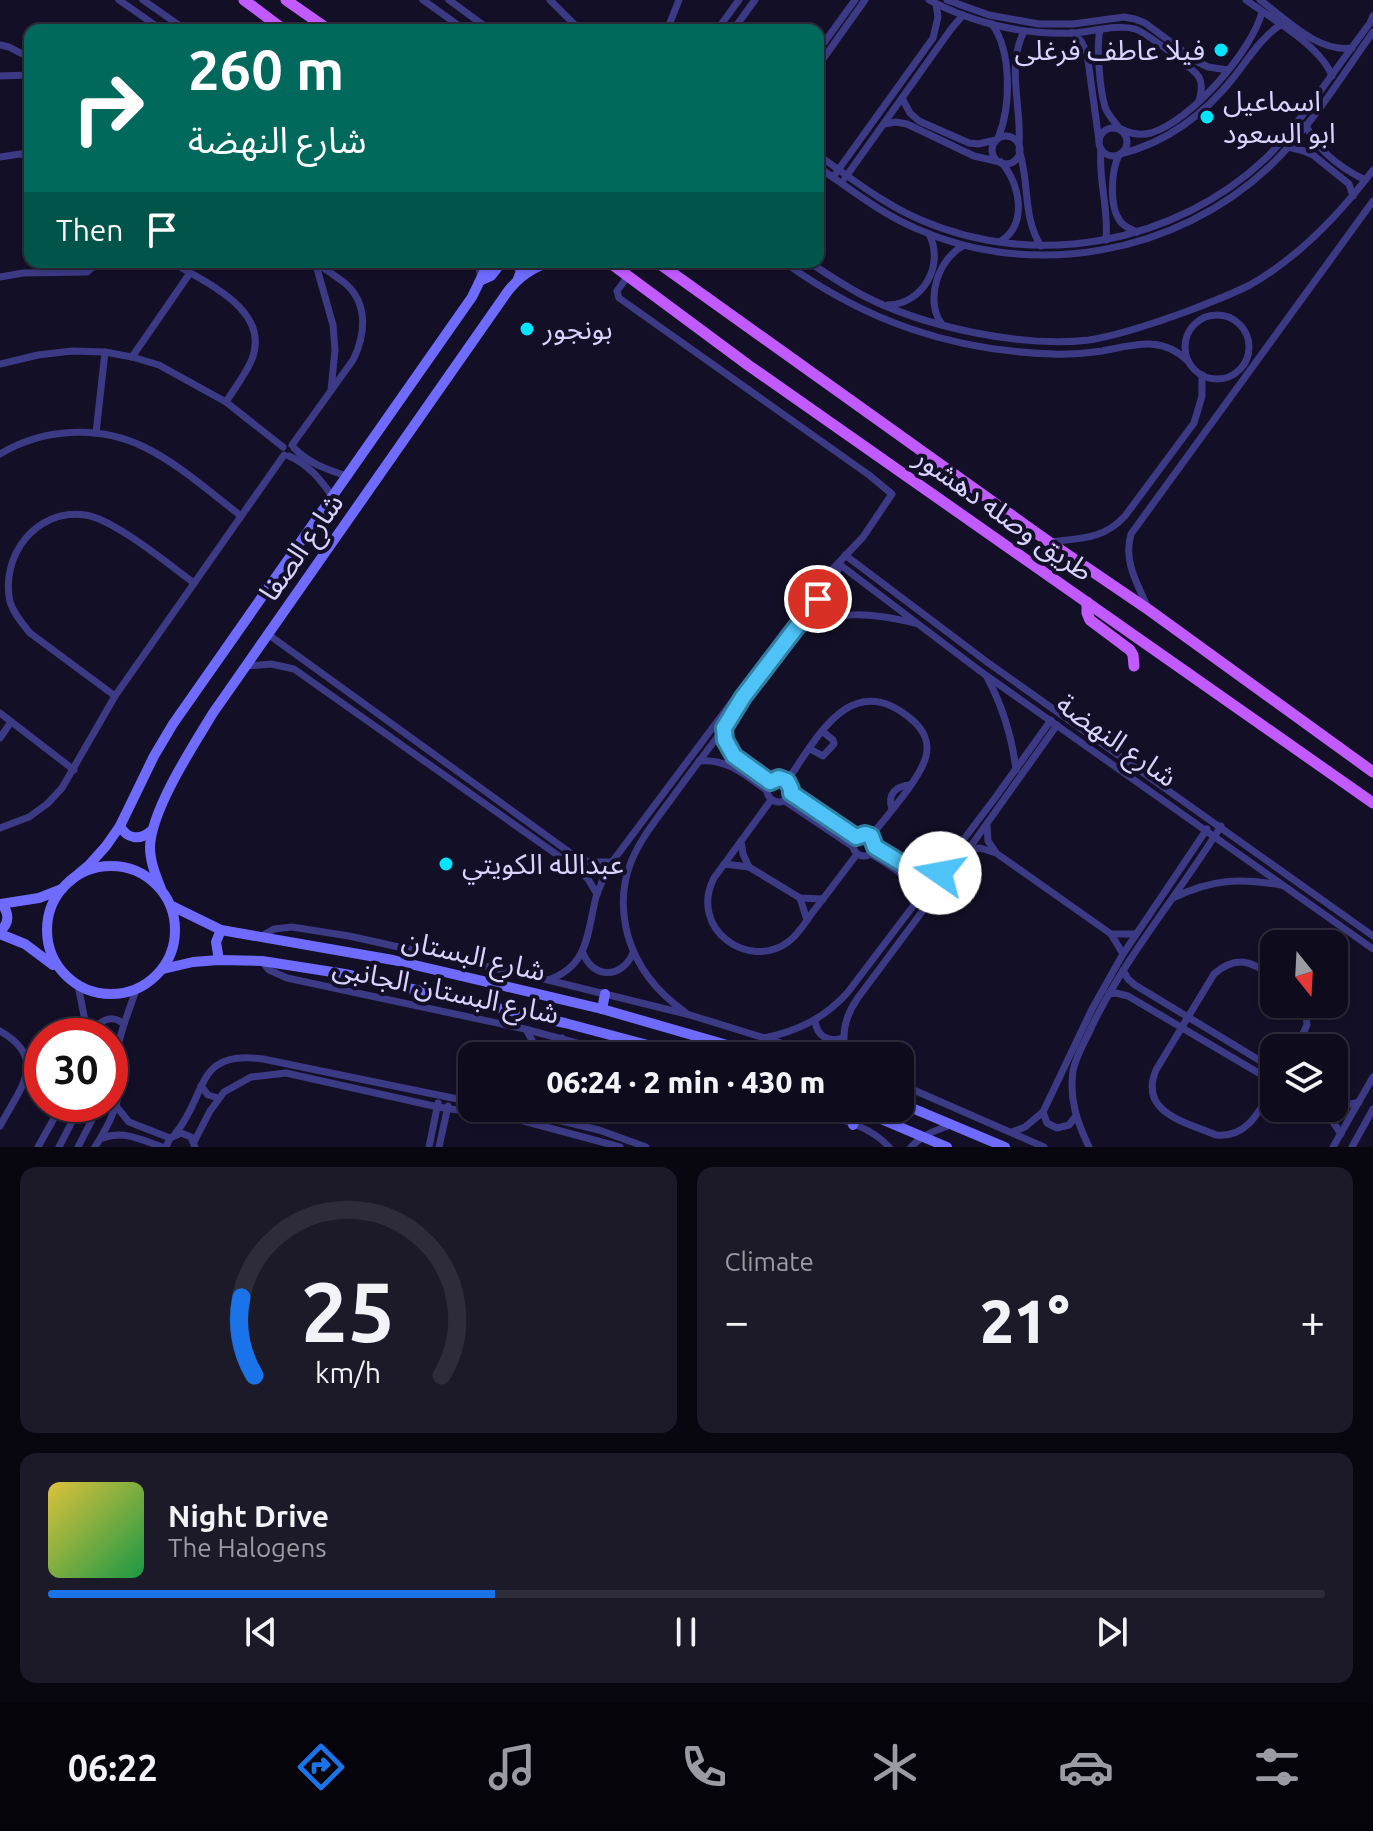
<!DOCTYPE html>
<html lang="en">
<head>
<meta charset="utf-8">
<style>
	:root { --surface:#0e0b1c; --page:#1c1929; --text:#f1f3f6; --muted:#9b9ba3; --line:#2e2b3b; --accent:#1a73e8 }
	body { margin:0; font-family:Ubuntu,"Noto Sans Arabic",sans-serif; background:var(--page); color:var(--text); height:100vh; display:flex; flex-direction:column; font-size:30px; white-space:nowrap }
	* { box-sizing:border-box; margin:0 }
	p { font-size:26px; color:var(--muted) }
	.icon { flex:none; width:44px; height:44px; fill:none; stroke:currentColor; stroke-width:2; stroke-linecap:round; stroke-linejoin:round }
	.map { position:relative; height:1147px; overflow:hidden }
	.details { display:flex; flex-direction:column; gap:20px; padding:20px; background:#08060f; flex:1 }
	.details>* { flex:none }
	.guide { position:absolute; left:24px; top:24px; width:800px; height:244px; border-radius:16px; box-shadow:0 2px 6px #0004,0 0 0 2px var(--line); background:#00695c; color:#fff; overflow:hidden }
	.needle { width:52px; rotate:162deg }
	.controls { position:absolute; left:1260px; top:930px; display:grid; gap:16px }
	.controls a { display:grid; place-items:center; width:88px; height:88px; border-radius:16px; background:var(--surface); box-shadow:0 2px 6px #0004,0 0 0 2px var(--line); font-size:40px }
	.speed { position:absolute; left:24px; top:1018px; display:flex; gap:16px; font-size:40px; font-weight:700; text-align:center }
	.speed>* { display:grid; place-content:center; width:104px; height:104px; border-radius:50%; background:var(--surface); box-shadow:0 2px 6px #0004,0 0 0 2px var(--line); line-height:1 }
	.speed .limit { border:12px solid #d22; background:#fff; color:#111 }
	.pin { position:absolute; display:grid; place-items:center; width:68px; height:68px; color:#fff; margin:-34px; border:4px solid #fff; border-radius:50%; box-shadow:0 2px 8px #0007 }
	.me { position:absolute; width:88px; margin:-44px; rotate:282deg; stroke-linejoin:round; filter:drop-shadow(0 0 6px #0008) }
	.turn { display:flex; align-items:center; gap:28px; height:168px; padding:0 32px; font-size:36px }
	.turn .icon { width:104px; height:104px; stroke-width:2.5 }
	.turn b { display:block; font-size:56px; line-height:68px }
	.then { display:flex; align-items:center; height:76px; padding:0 32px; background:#0003; gap:16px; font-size:30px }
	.big { font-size:60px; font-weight:800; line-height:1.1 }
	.details .card { flex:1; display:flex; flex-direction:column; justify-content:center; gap:12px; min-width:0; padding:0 28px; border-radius:16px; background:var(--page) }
	.details .dial { align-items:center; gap:0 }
	.dial svg { height:208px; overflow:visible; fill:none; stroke:var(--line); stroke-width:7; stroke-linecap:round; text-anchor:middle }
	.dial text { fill:var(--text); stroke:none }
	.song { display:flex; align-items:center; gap:24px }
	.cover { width:96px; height:96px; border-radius:12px; background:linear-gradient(135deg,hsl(50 70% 55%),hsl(140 70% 35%)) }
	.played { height:8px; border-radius:4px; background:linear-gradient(90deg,var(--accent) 35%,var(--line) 35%) }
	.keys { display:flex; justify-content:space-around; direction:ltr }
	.heat { display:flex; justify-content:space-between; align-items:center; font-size:44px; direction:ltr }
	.details .tiles { flex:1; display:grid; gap:20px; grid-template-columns:1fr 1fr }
	.card:last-child { grid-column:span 2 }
	.trip { position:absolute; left:458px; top:1042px; width:456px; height:80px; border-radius:16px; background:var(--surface); box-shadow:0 2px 6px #0004,0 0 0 2px var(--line); font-weight:800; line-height:80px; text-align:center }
	.menu { display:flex; height:128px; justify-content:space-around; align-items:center; background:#06040b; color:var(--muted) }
	.menu .icon { width:56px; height:56px }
	.menu .on { color:var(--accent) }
	.menu b { font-size:36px; color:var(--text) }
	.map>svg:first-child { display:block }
</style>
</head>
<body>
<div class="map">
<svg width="1373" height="1147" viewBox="0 0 1373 1147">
	<rect width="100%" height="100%" fill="#130f26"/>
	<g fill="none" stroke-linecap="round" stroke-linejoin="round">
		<g stroke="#3d3a85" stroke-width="7">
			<polyline points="119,0 162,30"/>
			<polyline points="143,0 186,30"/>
			<polyline points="423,0 465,30"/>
			<polyline points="449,0 490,30"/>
			<polyline points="550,0 580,30"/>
			<path d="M929,0C973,23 1023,35 1073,33C1091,32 1118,24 1135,29C1145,32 1193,68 1199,77C1203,85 1201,93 1199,101"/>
			<polyline points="947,0 989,15 1039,24 1073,24 1124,17 1135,19 1145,23 1198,62 1208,67 1228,70"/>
			<path d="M1246,0C1272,19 1321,46 1332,76"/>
			<path d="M1260,0C1286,19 1318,53 1352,48"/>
			<path d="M992,24C1012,52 1011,107 998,138"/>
			<polyline points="667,30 679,0"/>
			<polyline points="717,30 739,0"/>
			<polyline points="733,30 755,0"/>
			<path d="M1100,30C1096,47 1100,90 1105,107C1108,115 1114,121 1119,128"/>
			<polyline points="1072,33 1081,41 1087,53 1099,141"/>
			<polyline points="0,45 9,47 30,58"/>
			<polyline points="818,51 855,0"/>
			<polyline points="818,66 865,0"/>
			<polyline points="0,76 30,75"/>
			<polyline points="902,98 910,113 919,121 969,143 978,144 996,140"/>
			<polyline points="884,124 896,122 907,124 974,156 1000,162"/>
			<path d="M1306,125C1317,151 1341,168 1365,180"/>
			<circle cx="1113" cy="142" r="14"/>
			<path d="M1121,129C1131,134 1140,136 1151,133C1191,121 1252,51 1262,12"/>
			<circle cx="1006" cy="150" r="14"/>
			<path d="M1019,145C1022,107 1006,67 1024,31"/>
			<polyline points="1288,147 1304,151 1313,155 1349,184 1353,196"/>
			<path d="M1101,149C1098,179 1109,209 1106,240"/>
			<path d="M1019,150C1030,182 1022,217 1041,246"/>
			<path d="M1120,154C1166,143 1205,114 1234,77C1248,59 1261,38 1280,25"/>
			<path d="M818,155C851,178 883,204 921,220C1036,270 1175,244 1266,158C1285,139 1301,118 1316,97C1334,72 1352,47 1370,23L1373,16"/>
			<path d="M1119,155C1111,171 1109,206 1120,221C1124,227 1131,229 1137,232"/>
			<polyline points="0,157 20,154 30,156"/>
			<path d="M1001,162C1020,183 1028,224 1001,241"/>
			<path d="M818,167C849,188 880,213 915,228C1032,281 1177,254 1270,166C1311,127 1341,77 1373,32"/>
			<polyline points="836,173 933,38 938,17 936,4"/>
			<polyline points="845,178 951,29 963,15"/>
			<path d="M172,262C205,283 271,309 252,359C246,374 234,389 226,402"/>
			<polyline points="478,262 481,279"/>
			<path d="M784,262C865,321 952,351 1053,354C1069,355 1086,353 1102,351C1134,345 1162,335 1188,361"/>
			<path d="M809,262C827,274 846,287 866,297C925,327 1023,348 1089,340C1121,335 1158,322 1188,311C1209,303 1230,295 1250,285C1299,257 1339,215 1373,170"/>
			<polyline points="316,265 333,325 335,350 331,390"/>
			<polyline points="0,277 23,273 87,272 99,262"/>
			<path d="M888,305C923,304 945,265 929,234"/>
			<circle cx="1217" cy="347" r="32"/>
			<path d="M941,323C925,300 938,259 963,246"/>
			<polyline points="132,357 190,273"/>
			<polyline points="0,364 38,355 72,351 105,352 132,357 159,365 226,402 283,447"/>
			<polyline points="96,433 105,352"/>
			<path d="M292,445L353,360C365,336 369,305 346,284C336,276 325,269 315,262"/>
			<path d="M294,448C308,463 328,470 347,476"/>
			<path d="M0,454C43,428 99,425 144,447C179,464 210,492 241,516"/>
			<path d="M289,456C308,464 321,480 332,496"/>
			<path d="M1049,542C1080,538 1103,540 1125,516L1194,423L1202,396V375"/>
			<polyline points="845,555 987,662 1373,936"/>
			<polyline points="839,564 980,671 1373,949"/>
			<path d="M1148,608C1137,583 1123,561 1131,534L1373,201"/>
			<polyline points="269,635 576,857 590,862 612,862"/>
			<path d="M793,636C835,608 868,612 915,623"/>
			<polyline points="247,666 271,664 294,669 580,871 588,879 597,894"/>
			<path d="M987,677C1003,707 1012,737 1016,770"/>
			<path d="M115,696L30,633C22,623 14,614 10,602C0,556 36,508 85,515C114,519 168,564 194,583"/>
			<polyline points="0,713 74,770"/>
			<path d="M724,729C726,756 749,767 770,782"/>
			<polyline points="0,738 11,722"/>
			<polyline points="810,749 823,756 834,744 833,740 822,731"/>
			<path d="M699,761C727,758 745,775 766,790"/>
			<circle cx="779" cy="790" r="12"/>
			<path d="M787,781C817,738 851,668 911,719C922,728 930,741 926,756C921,778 886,817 871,836"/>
			<polyline points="791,793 856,837"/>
			<path d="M771,800L714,878C688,929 749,971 788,942C798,935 805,923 812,913C827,894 842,874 857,854"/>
			<polyline points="785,801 852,846"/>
			<path d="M892,809C887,794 896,786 910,785"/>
			<polyline points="987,826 988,841 995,851"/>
			<polyline points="0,828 29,817 47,804 62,788 115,696 284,455"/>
			<circle cx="864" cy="845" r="11"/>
			<polyline points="741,841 743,854 749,867"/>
			<path d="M875,847C895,860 914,877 940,873"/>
			<polyline points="968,850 980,848 996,853 1111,934 1123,954"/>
			<path d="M871,854C892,867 913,876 916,904"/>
			<polyline points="724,864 749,867 800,898 823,899"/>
			<polyline points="800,898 807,920"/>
			<path d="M1173,898C1212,879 1239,878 1281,885"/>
			<polyline points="1111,934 1136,934"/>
			<polyline points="260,937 274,929 292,927 349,936 548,980 690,1015 823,1056"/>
			<path d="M583,953C593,979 622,979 633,953"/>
			<polyline points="262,961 269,970 287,978 525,1029 624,1056"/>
			<polyline points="1123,970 1128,979 1135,985 1274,1069"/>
			<path d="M1274,976C1251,962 1237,954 1214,974L1156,1070C1138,1113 1186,1122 1216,1135C1248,1138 1260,1110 1274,1086"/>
			<path d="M548,980C589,966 587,933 596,897C600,885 606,873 612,862L827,575L863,537L892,494L869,475L619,298L617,291L628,276"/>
			<polyline points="78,985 88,1036"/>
			<polyline points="1109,994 1116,993 1128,996 1274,1082"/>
			<path d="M685,1012C658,993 637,967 628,936C612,876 638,843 672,798C687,777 703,756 719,735C728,722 736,707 746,694C774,655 804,617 834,578L837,573L839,564"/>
			<path d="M815,1021C817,1036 828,1043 843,1038"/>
			<path d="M0,1031C49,1059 20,1088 0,1126"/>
			<polyline points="527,1031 534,1044 534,1056"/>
			<path d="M88,1034C99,1023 109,1012 124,1024"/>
			<path d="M764,1038C798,1031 825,1018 848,992L995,798L1051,720"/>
			<polyline points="1296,1048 1307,1025 1305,1004"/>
			<polyline points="544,1056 548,1048 562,1038"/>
			<path d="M846,1056C841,1034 845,1017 857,999L968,850L1057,725"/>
			<polyline points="110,1073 124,1024 136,990"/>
			<polyline points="900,1084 1044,1147"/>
			<polyline points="201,1086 208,1095 218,1098"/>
			<polyline points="1334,1104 1347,1105 1359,1102"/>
			<polyline points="116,1106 129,1122 170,1138"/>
			<polyline points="507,1108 599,1130 646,1147"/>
			<path d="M801,1108C831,1117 868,1123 889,1147"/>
			<polyline points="1317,1108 1331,1119 1341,1134"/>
			<polyline points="1043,1112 1047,1123 1057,1128 1069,1125 1076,1116"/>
			<polyline points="1012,1132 1025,1127 1043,1112 1092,1009 1123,954 1207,829"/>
			<path d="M175,1134C208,1095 194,1049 263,1059L472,1102"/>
			<path d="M103,1138C123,1130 143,1140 162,1147"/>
			<polyline points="194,1142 210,1111 224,1092 251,1077 286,1073 438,1107 516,1119 620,1147"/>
			<polyline points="38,1147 62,1104"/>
			<polyline points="59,1147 81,1104"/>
			<polyline points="78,1147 100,1104"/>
			<path d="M95,1147C116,1114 126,1089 116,1051"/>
			<polyline points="166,1147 170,1138 181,1133 191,1137 195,1147"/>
			<polyline points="429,1147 438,1103"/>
			<polyline points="439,1147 448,1106"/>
			<path d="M911,1147C922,1135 936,1130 951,1125"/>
			<path d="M1089,1147C1077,1122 1069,1099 1073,1071C1076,1055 1086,1040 1092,1026C1127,954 1179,894 1221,826"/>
			<polyline points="1333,1147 1373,1077"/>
			<polyline points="1352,1147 1373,1109"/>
		</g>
		<g stroke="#6f6bff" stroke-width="10">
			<polyline points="516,262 521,271 518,279"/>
			<polyline points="482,280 491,276 502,262"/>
			<path d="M120,826C127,839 140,841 151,831"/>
			<circle cx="111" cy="930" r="64"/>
			<polyline points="70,881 89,865 106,846 120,826 154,756 173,724 472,297 489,262"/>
			<path d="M161,889C156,876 150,862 150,847C151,810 193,746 213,713L508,291C520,276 532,268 550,262"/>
			<polyline points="0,904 39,898 62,889"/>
			<polyline points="172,906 221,930 393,960 602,1009 765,1056"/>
			<path d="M0,931C10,923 9,913 2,904"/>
			<polyline points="0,934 25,944 53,965"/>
			<polyline points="219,960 216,942 221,930"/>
			<polyline points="163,969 193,962 219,960 262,961 345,974 565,1023 689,1056"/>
			<polyline points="602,1009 605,994"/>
			<polyline points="900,1092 903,1086"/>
			<polyline points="900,1103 1005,1147"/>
			<polyline points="855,1108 947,1147"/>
			<polyline points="853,1125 859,1109"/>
		</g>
		<g stroke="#c25bff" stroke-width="11">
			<polyline points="244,0 284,30"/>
			<polyline points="286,0 329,30"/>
			<polyline points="609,262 748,365 1373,803"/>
			<polyline points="657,262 1049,542 1149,610 1373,772"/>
			<polyline points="1087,602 1087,613 1090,620 1130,650 1133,655 1134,666"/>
		</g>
	</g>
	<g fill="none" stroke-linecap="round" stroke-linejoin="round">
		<g stroke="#337fa1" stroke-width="20">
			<polyline id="route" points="818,599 743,697 724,728 725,740 734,756 770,782 779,778 787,781 791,789 791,793 856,837 865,834 871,836 875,847 913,870 926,874 940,873"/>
		</g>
		<use href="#route" stroke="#4fc3f7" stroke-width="14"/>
	</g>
	<g fill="#00e5ff" stroke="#130f26" stroke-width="3">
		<circle cx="1221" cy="50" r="8"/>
		<circle cx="1207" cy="117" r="8"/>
		<circle cx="527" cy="329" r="8"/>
		<circle cx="446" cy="864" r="8"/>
	</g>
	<g text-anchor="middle" stroke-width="8" stroke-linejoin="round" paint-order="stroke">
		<g font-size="28" fill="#d9d4ff" stroke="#130f26" text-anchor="start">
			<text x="1205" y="60" text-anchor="end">فيلا عاطف فرغلى</text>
			<text x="1223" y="111">اسماعيل<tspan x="1223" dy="32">ابو السعود</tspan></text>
			<text x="543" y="339">بونجور</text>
			<text x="462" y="874">عبدالله الكويتي</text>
		</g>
		<g font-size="28" fill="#d9d4ff" stroke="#130f26">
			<text transform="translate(1004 514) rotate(35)" y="10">طريق وصله دهشور</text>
			<text transform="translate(301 547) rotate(-55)" y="10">شارع الصفا</text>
			<text transform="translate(1117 740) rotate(35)" y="10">شارع النهضة</text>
			<text transform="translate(474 955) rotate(13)" y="10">شارع البستان</text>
			<text transform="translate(446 990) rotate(12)" y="10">شارع البستان الجانبى</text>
		</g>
	</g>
</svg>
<div class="controls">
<a><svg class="needle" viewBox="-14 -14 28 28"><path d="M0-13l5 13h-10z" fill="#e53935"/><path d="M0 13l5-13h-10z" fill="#9b9ba3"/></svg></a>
<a><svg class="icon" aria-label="layers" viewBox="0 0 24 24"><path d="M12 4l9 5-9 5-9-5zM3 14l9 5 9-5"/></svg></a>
</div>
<div class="speed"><div class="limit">30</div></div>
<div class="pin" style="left:818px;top:599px;background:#d93025"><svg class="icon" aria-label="arrive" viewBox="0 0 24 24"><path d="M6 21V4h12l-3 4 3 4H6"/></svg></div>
<svg class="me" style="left:940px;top:873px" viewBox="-20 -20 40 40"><circle r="19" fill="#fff"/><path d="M0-13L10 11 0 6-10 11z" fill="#4fc3f7"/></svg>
<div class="trip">06:24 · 2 min · 430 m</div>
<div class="guide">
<div class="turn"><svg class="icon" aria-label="right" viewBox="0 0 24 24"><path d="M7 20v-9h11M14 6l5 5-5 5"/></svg><div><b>260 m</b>شارع النهضة</div></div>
<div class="then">Then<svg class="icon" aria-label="arrive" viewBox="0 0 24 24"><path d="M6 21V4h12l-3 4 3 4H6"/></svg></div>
</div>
</div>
<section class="details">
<div class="tiles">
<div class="card dial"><svg viewBox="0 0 100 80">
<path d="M14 69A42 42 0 1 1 86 69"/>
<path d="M14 69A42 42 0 0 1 9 39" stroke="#1a73e8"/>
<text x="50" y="56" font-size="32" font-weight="700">25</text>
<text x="50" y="72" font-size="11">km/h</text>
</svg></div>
<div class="card"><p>Climate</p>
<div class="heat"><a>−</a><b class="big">21°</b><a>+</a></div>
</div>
<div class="card">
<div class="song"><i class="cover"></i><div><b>Night Drive</b><p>The Halogens</p></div></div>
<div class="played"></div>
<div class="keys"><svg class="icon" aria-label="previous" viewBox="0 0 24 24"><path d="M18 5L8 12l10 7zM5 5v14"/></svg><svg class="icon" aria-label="pause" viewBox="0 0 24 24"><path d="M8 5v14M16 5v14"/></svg><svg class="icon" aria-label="next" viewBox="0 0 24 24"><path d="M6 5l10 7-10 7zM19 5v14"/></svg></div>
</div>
</div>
</section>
<nav class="menu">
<b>06:22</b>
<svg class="icon on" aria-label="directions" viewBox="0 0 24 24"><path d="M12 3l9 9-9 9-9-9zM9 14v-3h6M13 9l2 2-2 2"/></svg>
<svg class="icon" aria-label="music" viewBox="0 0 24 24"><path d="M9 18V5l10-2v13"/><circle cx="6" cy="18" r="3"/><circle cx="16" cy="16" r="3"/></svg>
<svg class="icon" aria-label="phone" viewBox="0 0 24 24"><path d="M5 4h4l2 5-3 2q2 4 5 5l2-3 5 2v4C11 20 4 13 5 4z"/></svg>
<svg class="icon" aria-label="climate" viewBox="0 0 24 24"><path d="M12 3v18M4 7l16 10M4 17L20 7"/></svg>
<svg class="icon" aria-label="car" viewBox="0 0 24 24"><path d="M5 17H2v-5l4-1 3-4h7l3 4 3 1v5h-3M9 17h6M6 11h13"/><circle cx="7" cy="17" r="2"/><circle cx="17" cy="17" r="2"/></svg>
<svg class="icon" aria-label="filters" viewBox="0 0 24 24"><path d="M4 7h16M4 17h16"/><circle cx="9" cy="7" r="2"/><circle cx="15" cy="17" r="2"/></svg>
</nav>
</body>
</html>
